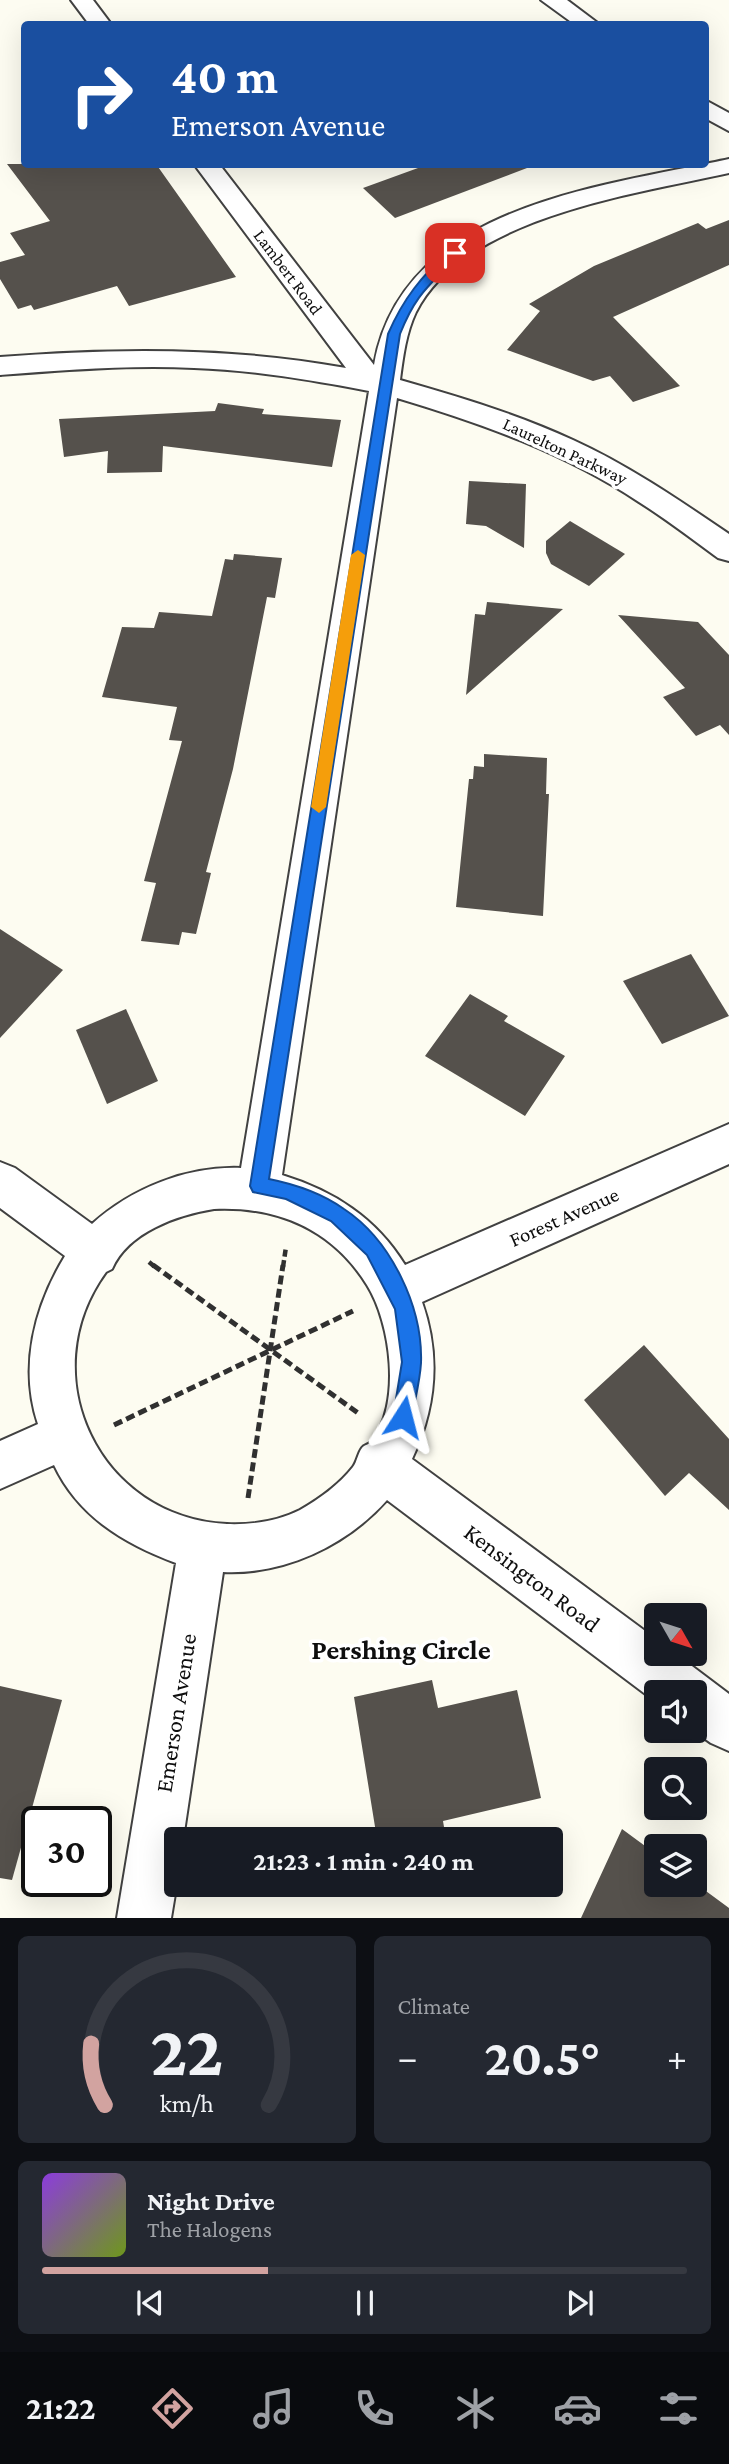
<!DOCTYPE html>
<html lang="en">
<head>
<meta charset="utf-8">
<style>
	:root { --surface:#171b24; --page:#242831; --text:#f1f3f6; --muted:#9ea1a6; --line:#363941; --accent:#d2a3a0 }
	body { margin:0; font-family:"Crimson Pro",serif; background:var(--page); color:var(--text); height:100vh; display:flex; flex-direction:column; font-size:26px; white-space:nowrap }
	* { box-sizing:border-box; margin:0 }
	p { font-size:23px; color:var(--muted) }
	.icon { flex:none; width:38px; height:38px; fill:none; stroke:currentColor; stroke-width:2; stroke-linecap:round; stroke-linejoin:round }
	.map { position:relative; height:1918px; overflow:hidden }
	.sheet { display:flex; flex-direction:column; gap:18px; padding:18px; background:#0d0f14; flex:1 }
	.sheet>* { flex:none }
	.hud { position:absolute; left:21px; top:21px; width:688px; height:147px; border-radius:7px; box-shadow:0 7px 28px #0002; background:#1a4fa0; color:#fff; overflow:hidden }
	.needle { width:46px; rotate:129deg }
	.fabs { position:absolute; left:644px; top:1603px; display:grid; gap:14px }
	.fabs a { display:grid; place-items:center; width:63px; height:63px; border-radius:7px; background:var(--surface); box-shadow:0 7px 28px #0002; font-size:35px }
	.speed { position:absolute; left:21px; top:1806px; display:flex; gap:14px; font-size:35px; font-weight:700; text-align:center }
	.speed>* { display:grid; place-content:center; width:91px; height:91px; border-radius:50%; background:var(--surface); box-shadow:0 7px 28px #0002; line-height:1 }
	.speed .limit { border:4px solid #111; border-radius:10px; background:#fff; color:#111 }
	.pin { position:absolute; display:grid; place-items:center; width:60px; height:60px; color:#fff; margin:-30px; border-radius:14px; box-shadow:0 4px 10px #0006 }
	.me { position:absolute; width:77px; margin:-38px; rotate:9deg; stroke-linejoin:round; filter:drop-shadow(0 0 5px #0008) }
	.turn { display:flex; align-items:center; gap:24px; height:147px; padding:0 35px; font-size:32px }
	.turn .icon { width:91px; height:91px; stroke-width:2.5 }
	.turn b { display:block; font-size:49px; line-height:60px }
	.big { font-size:52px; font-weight:700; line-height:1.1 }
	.sheet .widget { flex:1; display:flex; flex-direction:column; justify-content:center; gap:10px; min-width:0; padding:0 24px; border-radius:10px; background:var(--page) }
	.sheet .dial { align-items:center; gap:0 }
	.dial svg { height:182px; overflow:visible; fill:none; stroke:var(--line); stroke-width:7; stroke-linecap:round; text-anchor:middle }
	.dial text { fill:var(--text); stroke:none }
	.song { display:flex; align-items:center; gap:21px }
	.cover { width:84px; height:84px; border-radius:10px; background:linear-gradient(135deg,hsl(270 70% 55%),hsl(80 70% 35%)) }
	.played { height:7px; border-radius:4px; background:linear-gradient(90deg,var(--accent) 35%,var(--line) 35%) }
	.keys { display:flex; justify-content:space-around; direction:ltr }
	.heat { display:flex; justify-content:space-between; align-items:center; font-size:38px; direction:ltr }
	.sheet .tiles { flex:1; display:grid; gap:18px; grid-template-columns:1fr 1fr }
	.widget:last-child { grid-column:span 2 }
	.trip { position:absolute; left:164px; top:1827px; width:399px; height:70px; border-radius:7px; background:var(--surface); box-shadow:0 7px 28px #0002; font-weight:700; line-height:70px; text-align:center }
	.menu { display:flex; height:112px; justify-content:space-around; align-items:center; background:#090b0e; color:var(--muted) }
	.menu .icon { width:49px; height:49px }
	.menu .on { color:var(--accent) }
	.menu b { font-size:32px; color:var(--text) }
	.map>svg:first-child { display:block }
</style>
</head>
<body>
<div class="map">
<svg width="729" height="1918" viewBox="0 0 729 1918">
	<rect width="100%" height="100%" fill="#fdfcf1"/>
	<g fill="#55514c">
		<polygon points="7,164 156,164 236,277 129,306 117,286 34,310 31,305 18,309 0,279 0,262 25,255 10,233 50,221"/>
		<polygon points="429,164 526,164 527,168 395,218 363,188"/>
		<polygon points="729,220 729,265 613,317 680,386 633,402 610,376 593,381 507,350 540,311 529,304 594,266 698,223 706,229"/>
		<polygon points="218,403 264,409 262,414 341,420 332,467 163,446 162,472 107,473 108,451 64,457 59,419 215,411"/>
		<polygon points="469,481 526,484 524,548 486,526 466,524"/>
		<polygon points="570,521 625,554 589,586 551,564 546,553 546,541"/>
		<polygon points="234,554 282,558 275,598 267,597 233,769 206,872 211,873 196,934 182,932 179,945 141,941 156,883 144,881 182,741 169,740 177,707 102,697 122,627 154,628 159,612 212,616 225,559 233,560"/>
		<polygon points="487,602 563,609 466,695 475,614 485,615"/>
		<polygon points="618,615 698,622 729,655 729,735 720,725 696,736 663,697 685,688"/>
		<polygon points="484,754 547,758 546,794 549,794 543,916 456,907 469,779 473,779 474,766 484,767"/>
		<polygon points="0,929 63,970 0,1038"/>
		<polygon points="691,954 729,1016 662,1044 623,981"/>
		<polygon points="470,994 508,1016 504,1021 565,1056 525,1116 425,1056"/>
		<polygon points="126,1009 158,1081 107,1104 76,1030"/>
		<polygon points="644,1345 729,1439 729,1510 689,1473 665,1496 584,1400"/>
		<polygon points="432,1680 438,1708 517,1690 541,1798 443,1821 446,1839 377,1839 354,1697"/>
		<polygon points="0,1686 62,1700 12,1880 0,1878"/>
		<polygon points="622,1829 656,1854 656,1885 695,1883 729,1908 729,1918 581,1918"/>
	</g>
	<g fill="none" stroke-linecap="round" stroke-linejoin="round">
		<g stroke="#414141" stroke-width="4">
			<g id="minor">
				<polygon points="71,0 93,0 111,24 89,24"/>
				<polygon points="541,0 567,0 599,24 574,24"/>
				<polygon points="705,100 729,113 729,131 705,118"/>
				<path d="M729,159V173C635,194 464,217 416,312C406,333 403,357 400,380C459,397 517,414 573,440C628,465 679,500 729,534V561L718,558C692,539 666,519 639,502C565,453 481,423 397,398L282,1175C334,1191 376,1218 405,1265L729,1124V1164L422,1302C441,1356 436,1408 412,1459L656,1639V1654H676L729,1694V1751L711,1743L694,1731L695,1692H656V1702L387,1500C347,1545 285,1575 223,1572L183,1839H177V1882L171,1918H117L176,1563C124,1544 78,1516 54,1465L0,1489V1441L38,1424C19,1367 34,1307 65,1256L0,1208V1162L15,1168L92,1224C132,1188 187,1166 241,1168L369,391C311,380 253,370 194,368C129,365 65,370 0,375V357C117,348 230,347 346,368L194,164H219L374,365C402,205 600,187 729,159ZM214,1209C278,1206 333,1230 367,1285C391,1323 402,1405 371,1442C368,1445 364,1445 362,1448C358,1453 357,1462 353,1467C339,1485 319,1499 300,1510C278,1521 251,1525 227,1524C99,1518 31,1375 106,1272L112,1269C128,1232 177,1215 214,1209Z"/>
			</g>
		</g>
		<g stroke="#303030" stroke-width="4.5" stroke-dasharray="7 3.5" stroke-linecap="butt">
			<polyline points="149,1262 155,1267"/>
			<polyline points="283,1267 286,1247"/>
		</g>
		<g stroke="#303030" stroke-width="5" stroke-dasharray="9 4.5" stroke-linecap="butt">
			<polyline points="153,1265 358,1413"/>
			<polyline points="114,1425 353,1311"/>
			<polyline points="248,1498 283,1265"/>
		</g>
		<use href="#minor" fill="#fff" fill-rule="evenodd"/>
	</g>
	<path fill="#1a73e8" stroke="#114b97" stroke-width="2" d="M451,250L460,253C431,285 417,291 400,334L269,1179C294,1184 323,1194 344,1209C391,1240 423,1307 421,1363C420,1381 415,1399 412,1417L409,1424L403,1426L396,1424L393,1417L402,1362L395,1309L367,1255L331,1221L286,1199L253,1192L250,1186L388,334C403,299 422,275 451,250Z"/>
	<polygon fill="#f59e0b" points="358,550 365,555 326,807 319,813 311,807 351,555"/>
	<g text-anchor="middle" stroke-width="7" stroke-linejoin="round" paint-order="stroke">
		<g font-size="18" fill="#0e0e0e" stroke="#fff">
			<text transform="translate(288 272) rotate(53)" y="6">Lambert Road</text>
			<text transform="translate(565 451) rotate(25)" y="6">Laurelton Parkway</text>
		</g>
		<g font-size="21" fill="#0e0e0e" stroke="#fff">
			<text transform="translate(564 1217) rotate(-24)" y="7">Forest Avenue</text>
		</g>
		<g font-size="24" fill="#0e0e0e" stroke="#fff">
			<text transform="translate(532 1578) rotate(37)" y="8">Kensington Road</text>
			<text transform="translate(176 1713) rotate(-81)" y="8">Emerson Avenue</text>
		</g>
		<g font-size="28" font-weight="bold" fill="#0e0e0e" stroke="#fff">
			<text x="401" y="1659">Pershing Circle</text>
		</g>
	</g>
</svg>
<div class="fabs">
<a><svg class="needle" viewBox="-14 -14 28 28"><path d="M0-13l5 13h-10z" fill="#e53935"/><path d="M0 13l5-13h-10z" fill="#9ea1a6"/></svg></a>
<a><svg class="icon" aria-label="sound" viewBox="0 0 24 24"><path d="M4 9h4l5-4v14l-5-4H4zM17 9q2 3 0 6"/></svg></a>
<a><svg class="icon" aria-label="search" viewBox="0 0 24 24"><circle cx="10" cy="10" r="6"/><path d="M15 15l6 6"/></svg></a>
<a><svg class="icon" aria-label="layers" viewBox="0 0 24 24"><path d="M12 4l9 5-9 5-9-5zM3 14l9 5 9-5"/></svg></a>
</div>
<div class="speed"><div class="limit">30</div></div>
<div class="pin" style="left:455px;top:253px;background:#d93025"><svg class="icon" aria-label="arrive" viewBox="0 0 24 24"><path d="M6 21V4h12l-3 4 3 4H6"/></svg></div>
<svg class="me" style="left:403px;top:1417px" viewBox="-20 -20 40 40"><path d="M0-17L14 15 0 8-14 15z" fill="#1a73e8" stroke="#fff" stroke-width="4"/></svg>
<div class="trip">21:23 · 1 min · 240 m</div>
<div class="hud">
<div class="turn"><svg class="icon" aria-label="right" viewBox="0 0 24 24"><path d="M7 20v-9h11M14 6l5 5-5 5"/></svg><div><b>40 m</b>Emerson Avenue</div></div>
</div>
</div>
<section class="sheet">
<div class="tiles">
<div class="widget dial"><svg viewBox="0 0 100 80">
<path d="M14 69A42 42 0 1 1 86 69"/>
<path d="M14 69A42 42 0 0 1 8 42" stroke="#d2a3a0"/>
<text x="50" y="56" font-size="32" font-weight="700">22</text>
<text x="50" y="72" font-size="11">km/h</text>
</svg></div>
<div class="widget"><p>Climate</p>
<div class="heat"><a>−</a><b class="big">20.5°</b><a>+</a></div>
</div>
<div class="widget">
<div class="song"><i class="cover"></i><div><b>Night Drive</b><p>The Halogens</p></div></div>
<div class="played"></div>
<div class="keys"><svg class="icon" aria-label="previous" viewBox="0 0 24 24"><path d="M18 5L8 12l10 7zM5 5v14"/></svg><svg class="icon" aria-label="pause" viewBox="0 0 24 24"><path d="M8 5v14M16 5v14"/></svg><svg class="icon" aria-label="next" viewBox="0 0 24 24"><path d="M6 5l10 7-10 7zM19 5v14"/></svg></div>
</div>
</div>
</section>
<nav class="menu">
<b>21:22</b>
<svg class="icon on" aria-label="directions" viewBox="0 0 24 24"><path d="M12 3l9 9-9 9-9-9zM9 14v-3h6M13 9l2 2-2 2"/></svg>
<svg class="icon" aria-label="music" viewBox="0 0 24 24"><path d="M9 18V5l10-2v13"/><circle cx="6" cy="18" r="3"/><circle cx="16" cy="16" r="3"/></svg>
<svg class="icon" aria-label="phone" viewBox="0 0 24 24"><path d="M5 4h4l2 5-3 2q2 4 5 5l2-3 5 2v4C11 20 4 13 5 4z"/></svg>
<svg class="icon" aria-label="climate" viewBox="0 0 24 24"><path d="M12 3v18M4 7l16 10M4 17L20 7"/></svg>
<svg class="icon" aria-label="car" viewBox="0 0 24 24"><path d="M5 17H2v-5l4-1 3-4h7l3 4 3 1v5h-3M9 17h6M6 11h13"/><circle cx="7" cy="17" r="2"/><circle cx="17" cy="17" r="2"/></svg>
<svg class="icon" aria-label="filters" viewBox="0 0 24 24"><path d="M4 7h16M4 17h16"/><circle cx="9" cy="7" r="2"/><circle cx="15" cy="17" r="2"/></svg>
</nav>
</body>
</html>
